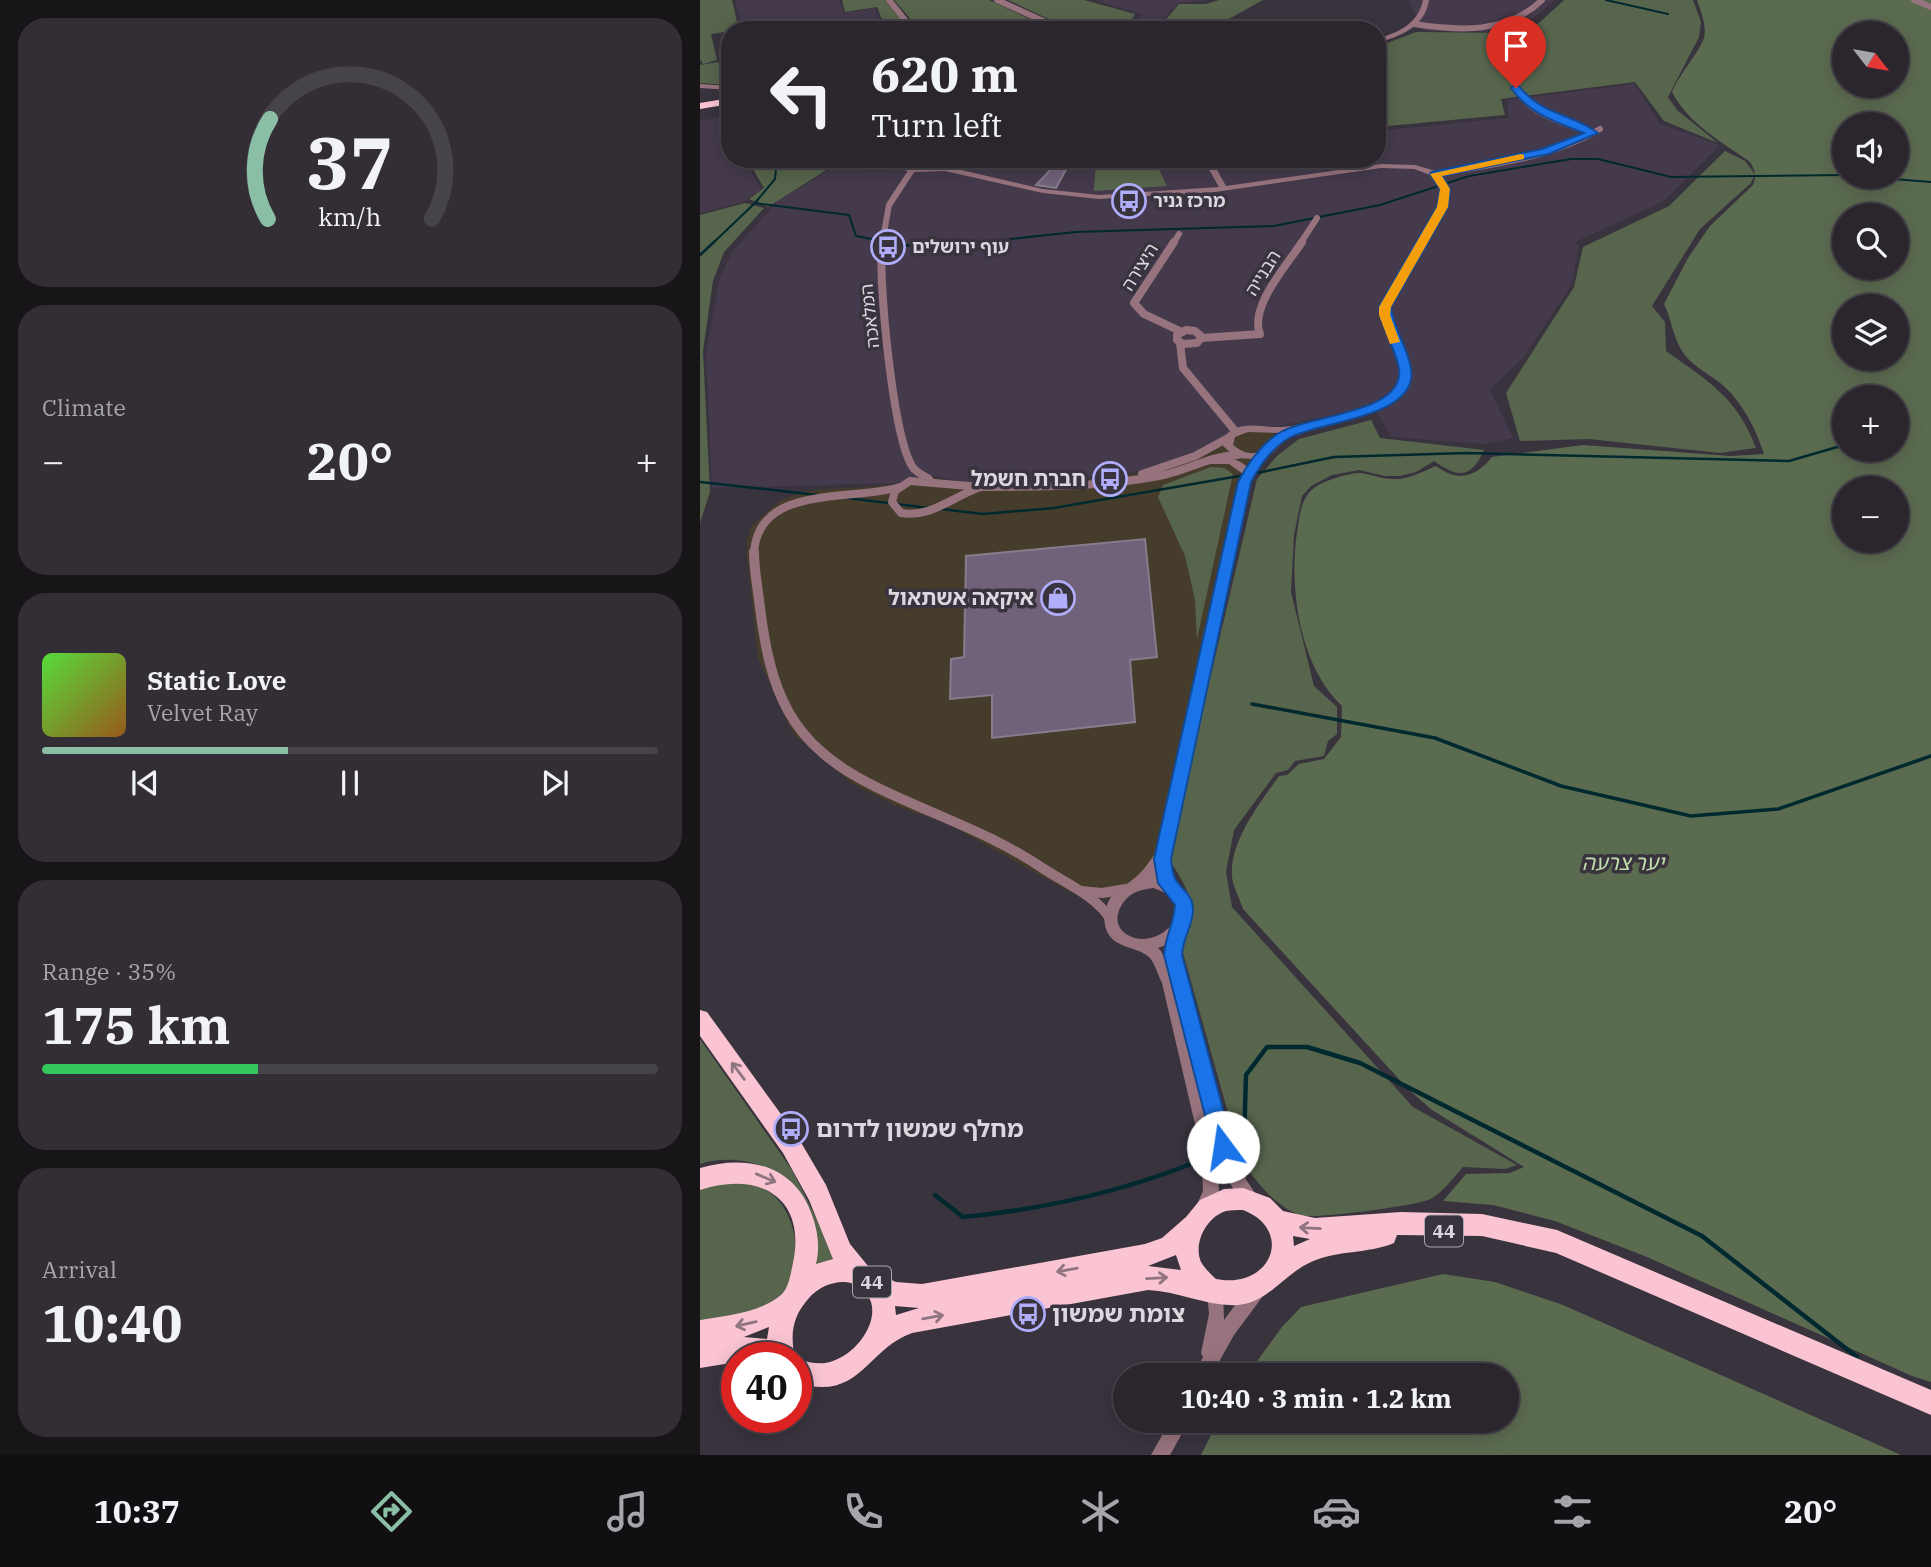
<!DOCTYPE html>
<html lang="en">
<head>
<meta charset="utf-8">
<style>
	:root { --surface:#2b262e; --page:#332e36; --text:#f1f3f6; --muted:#a6a5aa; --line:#47434a; --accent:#8abfa5 }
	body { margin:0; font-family:"IBM Plex Serif","Noto Sans Hebrew",serif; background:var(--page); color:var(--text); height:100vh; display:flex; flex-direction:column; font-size:26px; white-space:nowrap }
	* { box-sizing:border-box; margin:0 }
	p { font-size:23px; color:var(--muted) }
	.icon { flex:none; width:38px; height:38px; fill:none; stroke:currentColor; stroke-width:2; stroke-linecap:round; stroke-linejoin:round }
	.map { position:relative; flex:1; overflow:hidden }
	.panel { display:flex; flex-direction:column; gap:18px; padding:18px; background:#181519; width:700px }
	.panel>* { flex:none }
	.banner { position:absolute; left:21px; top:21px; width:665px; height:147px; border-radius:28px; box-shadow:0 4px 18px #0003,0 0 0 2px var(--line); background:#2b262e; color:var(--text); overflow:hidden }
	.needle { width:46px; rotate:121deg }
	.buttons { position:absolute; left:1132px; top:21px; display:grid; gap:14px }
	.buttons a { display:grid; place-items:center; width:77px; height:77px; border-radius:50%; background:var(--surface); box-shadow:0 4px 18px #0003,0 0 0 2px var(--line); font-size:35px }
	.speed { position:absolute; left:21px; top:1342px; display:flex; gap:14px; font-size:35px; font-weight:700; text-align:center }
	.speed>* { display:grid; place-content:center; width:91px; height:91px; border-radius:50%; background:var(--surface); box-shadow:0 4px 18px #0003,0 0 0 2px var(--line); line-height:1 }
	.speed .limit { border:10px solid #d22; background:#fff; color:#111 }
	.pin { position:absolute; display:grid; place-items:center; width:60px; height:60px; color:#fff; margin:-72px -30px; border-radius:50% 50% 50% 0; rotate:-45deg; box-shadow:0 0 7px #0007 }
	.pin .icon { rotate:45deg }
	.me { position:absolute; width:77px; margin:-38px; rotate:346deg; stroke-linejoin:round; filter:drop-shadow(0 0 5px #0008) }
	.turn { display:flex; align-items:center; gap:24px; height:147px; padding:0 35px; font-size:32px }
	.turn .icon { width:91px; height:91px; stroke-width:2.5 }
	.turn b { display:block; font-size:49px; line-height:60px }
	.big { font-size:52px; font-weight:700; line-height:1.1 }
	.panel .widget { flex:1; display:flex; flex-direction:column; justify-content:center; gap:10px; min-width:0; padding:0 24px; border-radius:28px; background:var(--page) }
	.panel .dial { align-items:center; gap:0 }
	.dial svg { height:182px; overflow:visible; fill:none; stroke:var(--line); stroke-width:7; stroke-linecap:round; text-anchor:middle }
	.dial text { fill:var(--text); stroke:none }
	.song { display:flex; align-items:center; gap:21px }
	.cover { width:84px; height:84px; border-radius:10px; background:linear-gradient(135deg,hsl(110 70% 55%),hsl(30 70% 35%)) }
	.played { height:7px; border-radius:4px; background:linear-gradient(90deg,var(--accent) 40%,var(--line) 40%) }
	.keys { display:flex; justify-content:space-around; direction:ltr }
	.heat { display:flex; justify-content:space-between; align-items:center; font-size:38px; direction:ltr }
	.charge { height:10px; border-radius:5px; background:linear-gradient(90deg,#34c759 35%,var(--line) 0) }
	.trip { position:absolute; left:413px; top:1363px; width:406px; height:70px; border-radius:35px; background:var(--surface); box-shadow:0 4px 18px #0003,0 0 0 2px var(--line); font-weight:700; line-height:70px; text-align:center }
	.tabs { display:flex; height:112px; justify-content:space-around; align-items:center; background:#110f12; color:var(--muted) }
	.tabs .icon { width:49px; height:49px }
	.tabs .current { color:var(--accent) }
	.tabs b { font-size:32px; color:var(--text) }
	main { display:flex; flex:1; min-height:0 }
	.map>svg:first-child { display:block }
</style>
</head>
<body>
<main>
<section class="panel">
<div class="widget dial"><svg viewBox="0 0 100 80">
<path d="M14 69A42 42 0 1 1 86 69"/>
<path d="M14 69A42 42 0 0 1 15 25" stroke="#8abfa5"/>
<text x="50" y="56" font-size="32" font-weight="700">37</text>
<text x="50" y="72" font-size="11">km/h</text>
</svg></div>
<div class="widget"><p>Climate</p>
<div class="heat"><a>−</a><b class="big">20°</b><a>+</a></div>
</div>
<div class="widget">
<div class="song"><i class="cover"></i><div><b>Static Love</b><p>Velvet Ray</p></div></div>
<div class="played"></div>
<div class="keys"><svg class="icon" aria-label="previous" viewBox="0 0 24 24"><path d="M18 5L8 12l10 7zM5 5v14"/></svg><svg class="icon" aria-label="pause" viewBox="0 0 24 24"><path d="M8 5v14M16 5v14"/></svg><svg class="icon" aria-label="next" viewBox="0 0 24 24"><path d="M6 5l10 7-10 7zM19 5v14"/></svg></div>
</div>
<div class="widget"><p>Range · 35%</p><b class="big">175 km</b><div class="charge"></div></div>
<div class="widget"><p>Arrival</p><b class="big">10:40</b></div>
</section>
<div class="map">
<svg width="1231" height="1455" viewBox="0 0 1231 1455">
	<rect width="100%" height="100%" fill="#39333e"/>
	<polygon fill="#463c2c" points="567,429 576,435 576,449 563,461 551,481 469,850 439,889 406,899 370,892 250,825 194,805 151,783 92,732 58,658 47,555 47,541 51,526 81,500 106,491 196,485 228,476 269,485 334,484 436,474 484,459 538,430"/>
	<g fill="#443a4c">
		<polygon points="35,0 139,0 144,13 175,8 184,30 43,30"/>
		<polygon points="394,0 511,0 478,3 454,30 432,30 441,14"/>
		<polygon points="709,0 855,0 832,19 808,32 723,31"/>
		<polygon points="935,84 960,124 1020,145 964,201 875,242 879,246 871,286 823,358 790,390 813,438 785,444 691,437 673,406 580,426 540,427 484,458 447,470 400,476 272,484 225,474 197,483 12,488 6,352 19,281 32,252 78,201 131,169 187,171 193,165 185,159 677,159 677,131 808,118 807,100"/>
		<polygon points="19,117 30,135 30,159 44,159 61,189 43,202 0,213 0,121"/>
	</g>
	<g fill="#57654d">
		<polygon points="0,0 32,0 39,30 11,34 17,60 3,64 0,59"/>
		<polygon points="142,0 185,0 210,30 186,30 177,7 145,12"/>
		<polygon points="194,0 289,0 353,30 220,30"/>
		<polygon points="308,0 384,0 435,14 425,30 372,30"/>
		<polygon points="519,0 563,0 509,30 457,30 479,4 506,4"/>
		<polygon points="864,0 993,0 1001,22 999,37 968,97 977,110 1018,143 964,121 935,82 801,99 805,115 677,127 677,47 716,32 812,33 839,23"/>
		<polygon points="18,62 30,78 30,85 0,83 0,65"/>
		<path d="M1025,151L1045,161L1055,174L1051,183L1000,229L952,306L965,322L966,351C1008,381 1037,397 1056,448L1020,453L889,439L820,441L806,393L874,287L883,247L969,206Z"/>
		<polygon points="47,159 181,159 191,165 184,169 131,167 68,207 49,199 64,188"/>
		<polygon points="244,159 343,159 286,170"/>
		<polygon points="396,159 454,159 467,186 394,191"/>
		<polygon points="45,203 64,208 24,252 13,281 3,351 10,492 0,523 0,215"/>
		<path d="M671,420L680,438L784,450C771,479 758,478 734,461L716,472L700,476H685L659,470L632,475L611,486L602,496L594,535L591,592L614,686L637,707V734L628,741L624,756L595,761L588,770L576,773L534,830L526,872L532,907L713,1107L817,1165L805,1169L763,1167C754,1177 740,1196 728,1200C711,1206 613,1220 599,1215C574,1205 555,1181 541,1159L481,946C500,907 490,892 468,858L557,479L577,456L599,439Z"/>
		<polygon points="511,467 524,468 533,474 497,639 495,600 485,556 458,497 463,485"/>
		<path d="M0,1039L92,1170L136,1257L111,1270L85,1179C62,1161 28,1155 0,1164Z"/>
		<path d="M31,1181C46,1184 60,1185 72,1194C101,1218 106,1279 74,1302C54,1316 24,1316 0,1320V1188Z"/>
	</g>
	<g fill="#5b6b50" fill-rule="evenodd">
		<path d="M997,0H1231V1382L1212,1376L947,1257L855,1221L793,1205L743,1201L766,1174L810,1173L824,1167L732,1110L708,1089L543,909C540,899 533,887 532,877C529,842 560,803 579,776L587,775L599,764L624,759L641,737L642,706C598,665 588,583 598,526C600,513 602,497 614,488C625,480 646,474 659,473C668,473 683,480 696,479C709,479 724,471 736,466C758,482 775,478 792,457L883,445L1031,456L1064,454C1056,430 1045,407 1026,388C1014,376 994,368 984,354C973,339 972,320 964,304L988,258L1010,226L1053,185C1057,176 1055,169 1049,161C1021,142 988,123 972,92C979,75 1000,51 1004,38C1007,26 1001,12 997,0ZM1144,33H1197V86H1144ZM1144,124H1197V177H1144ZM1144,215H1197V268H1144ZM1144,306H1197V359H1144ZM1144,397H1197V450H1144ZM1144,488H1197V541H1144Z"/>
		<polygon points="743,1274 795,1282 863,1305 1201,1455 501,1455 518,1421 807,1421 807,1376 547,1375 582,1327 601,1307"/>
	</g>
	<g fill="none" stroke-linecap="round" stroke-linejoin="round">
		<g stroke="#00292f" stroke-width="2">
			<polyline points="906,0 968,14"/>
			<polyline points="25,109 30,111"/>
			<polyline points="1168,177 1231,182"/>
			<polyline points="55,203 149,215 156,236 198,244"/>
			<polyline points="12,244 55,203 75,179 77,159"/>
			<polyline points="263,244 376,232 574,226 680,205 769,176 871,159 898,159 971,177 1144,175"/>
		</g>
		<g stroke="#00292f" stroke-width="2.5">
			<polyline points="189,242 222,248 280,242"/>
			<polyline points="0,255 14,242"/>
			<polyline points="552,474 634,457 766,453 1089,461 1144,445"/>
			<polyline points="0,482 118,495"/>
			<polyline points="147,498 229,508"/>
			<polyline points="241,509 283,514 354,508 545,475"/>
		</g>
		<polyline stroke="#00292f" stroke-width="3.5" points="552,704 735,738 861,786 991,816 1078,809 1231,756"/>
		<g stroke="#00292f" stroke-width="4.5">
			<polyline points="530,1148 544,1142 546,1075 567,1047 607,1047 660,1063 1002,1236 1157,1357"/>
			<path d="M235,1195L263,1217C346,1209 426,1191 503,1159"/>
		</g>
	</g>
	<g fill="#71627c" stroke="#857d8b" stroke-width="2">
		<polygon points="356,164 368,166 356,188 336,185"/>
		<polygon points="445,539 457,657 430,660 435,722 292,738 292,695 250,699 251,659 264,657 266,556"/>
	</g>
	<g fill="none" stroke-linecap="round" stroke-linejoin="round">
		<g stroke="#97737d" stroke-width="6">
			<polyline points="189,0 213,30"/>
			<polyline points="297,0 363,30"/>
			<polyline points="1214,0 1231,7"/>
			<path d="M808,22L823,30C829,44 823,53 818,67C804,108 864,123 893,133"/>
			<path d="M714,24C759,31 807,34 842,0"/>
			<path d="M736,174C792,164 850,159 900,129"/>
			<polyline points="182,244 189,205 212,170"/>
			<polyline points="473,244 479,234"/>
			<polyline points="600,244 617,218"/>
		</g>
		<g stroke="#97737d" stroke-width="8">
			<path d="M182,242C178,281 193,435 212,466C215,472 223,475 229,479"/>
			<polyline points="474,242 434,303 444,314 482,332"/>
			<polygon points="486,330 495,331 502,337 497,343 483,344 477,340 477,335"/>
			<path d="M502,338L560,334C549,307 587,265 602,242"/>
			<polyline points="480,343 483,368 536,432"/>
			<polyline points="442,474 495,456 528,438"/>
			<path d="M210,481L281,487C253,496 232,518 201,513L192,502L195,491Z"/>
			<path d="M281,487C340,487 401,487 459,476C486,471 509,456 537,455"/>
			<path d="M54,554C57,483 152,502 200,487"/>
		</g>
		<g stroke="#97737d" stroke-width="10">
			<path d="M54,552C54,568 57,584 59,600C70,692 88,744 176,787C233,815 291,833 344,869C367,884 396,896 411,920"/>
			<polyline points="381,891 402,893 426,889"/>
		</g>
		<g fill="#97737d" fill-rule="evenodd">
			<path d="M723,0H729C725,27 701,36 677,43V39C699,32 718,24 723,0Z"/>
			<polygon points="0,84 30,86 30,90 0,88"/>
			<path d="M196,159H204L206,166L213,168H239L224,159H235L253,168L343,189L399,195L519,187L503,159H511L526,186L681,164L715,165L739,172L749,189L746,207L690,307C691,330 715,358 710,379C700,422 616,418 587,438C583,441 580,446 576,449C574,452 570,453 567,456C559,462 554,473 549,482L470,852C470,862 469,876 476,884C482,892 489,896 491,907C493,920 480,937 480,955L531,1147L539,1169L559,1199L557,1204L551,1207C534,1200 523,1168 517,1151L519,1191L509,1215L503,1217L497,1215L495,1209L503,1191L501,1150L462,983C458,975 455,964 450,958C442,950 430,949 420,944C401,935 401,913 411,897C417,889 425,886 432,880C443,872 449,862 457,851L539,482L543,474L529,464H507L502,461C515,453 536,456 547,467L553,459L537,458L523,446C525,438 525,433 534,429C549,422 565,428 581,427C609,425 693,410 700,378C705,357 682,331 680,307L738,207L741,189L733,176L714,169L681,168L515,192L399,199L343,193L245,171L212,172L200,169ZM548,432L581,433C564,448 556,463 533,445L535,437ZM453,888C506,904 458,955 426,934C410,923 419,903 432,894C439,890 446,889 453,888ZM466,945L470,969L461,951L458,948Z"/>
			<polygon points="557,1282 563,1284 565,1290 563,1296 534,1335 511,1376 497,1376 495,1372 503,1357 501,1353 509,1314 507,1291 509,1285 515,1283 521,1285 523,1291 524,1320 551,1284"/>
			<polygon points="470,1421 489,1421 470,1455 451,1455"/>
		</g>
		<g fill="#fac4d3" fill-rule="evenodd">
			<polygon points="30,98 30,104 0,109 0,103"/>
			<path d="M0,1010L7,1012L99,1139L126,1185L150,1244L168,1266L181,1275L196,1282L222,1284L445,1244L462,1238L486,1217L500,1200L524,1189L543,1188L570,1198L583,1211L615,1218L701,1212L782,1214L857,1230L1231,1390V1415L856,1253L782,1236L697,1235L694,1243C668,1254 637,1250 611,1262C584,1274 568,1303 538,1305C508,1307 478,1291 448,1290L212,1333C165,1350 161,1402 96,1383V1359C109,1362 120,1366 133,1361C155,1354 178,1325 171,1302C161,1273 125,1279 109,1298C92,1317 90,1334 95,1358H37V1362L0,1368V1320C27,1315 61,1313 82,1294C89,1287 91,1272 93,1263C107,1196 58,1171 0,1190V1168C47,1154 95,1165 112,1215C118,1231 120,1248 116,1264L133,1259L109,1200L83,1153L0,1036ZM543,1210C595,1230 571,1290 516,1279C511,1274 505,1269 501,1262C493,1244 506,1217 526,1211C531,1210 537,1210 543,1210ZM593,1236L610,1239L594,1246ZM476,1255L481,1270L448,1266ZM195,1306L219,1308L196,1315ZM69,1327L67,1339L44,1337Z"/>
		</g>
	</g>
	<defs><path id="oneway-shaft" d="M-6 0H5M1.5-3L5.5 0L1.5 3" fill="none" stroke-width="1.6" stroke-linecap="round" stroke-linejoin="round" transform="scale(1.75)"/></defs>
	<g stroke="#907481">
		<use href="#oneway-shaft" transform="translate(38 1071) rotate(-127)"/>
		<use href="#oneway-shaft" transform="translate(66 1178) rotate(23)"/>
		<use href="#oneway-shaft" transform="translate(610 1228) rotate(-177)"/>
		<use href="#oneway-shaft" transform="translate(367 1270) rotate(170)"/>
		<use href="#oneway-shaft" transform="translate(457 1278) rotate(-3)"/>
		<use href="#oneway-shaft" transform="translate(233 1317) rotate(-10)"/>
		<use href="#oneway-shaft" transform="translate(46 1324) rotate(167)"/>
	</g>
	<path fill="#1a73e8" stroke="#114b97" stroke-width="2" d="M813,86H819C842,116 872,113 898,133L849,154L742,176L750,189L748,207L691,307C694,330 708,348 711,369C719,418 619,421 589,438C572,448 560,465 551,482L471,859C472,865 472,875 476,880C482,890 492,894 493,908C494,924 483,936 482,955L533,1147L530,1153L523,1156L516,1153L513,1147L464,955C465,937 474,923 475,905L458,883L454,859L538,482C548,463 560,445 579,433C607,415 705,414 699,369C696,349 682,331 679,307L737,207L740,189L730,174L732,172L842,149L884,133C856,122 829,114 811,88Z"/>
	<polygon fill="#f59e0b" points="821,154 824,155 824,159 742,176 750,189 748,207 691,307 690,315 700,342 690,344 679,315 679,307 737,207 740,189 730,174"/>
	<defs>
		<g id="bus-ring" transform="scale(1.75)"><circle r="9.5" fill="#39333e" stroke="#b0aefa" stroke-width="1.5"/><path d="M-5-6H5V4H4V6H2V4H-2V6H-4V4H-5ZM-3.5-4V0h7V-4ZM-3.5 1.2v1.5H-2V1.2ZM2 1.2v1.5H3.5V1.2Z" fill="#b0aefa"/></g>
		<g id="shop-ring" transform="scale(1.75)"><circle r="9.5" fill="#39333e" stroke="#b0aefa" stroke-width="1.5"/><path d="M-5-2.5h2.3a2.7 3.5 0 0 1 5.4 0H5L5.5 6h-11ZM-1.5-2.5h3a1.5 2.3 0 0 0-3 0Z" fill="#b0aefa"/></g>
	</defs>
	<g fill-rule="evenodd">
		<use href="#bus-ring" x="429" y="201"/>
		<use href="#bus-ring" x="188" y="247"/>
		<use href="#bus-ring" x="410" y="479"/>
		<use href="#shop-ring" x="358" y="598"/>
		<use href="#bus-ring" x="91" y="1129"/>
		<use href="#bus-ring" x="328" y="1314"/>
	</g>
	<g text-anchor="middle" stroke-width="7" stroke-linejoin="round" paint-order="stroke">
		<g font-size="18" font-weight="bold" fill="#dbd7de" stroke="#39333e" text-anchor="start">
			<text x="453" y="207">מרכז גניר</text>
			<text x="212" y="253">עוף ירושלים</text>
		</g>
		<g font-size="18" fill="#dbd7de" stroke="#39333e">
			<text transform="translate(440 267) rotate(-58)" y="6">היצירה</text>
			<text transform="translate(563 273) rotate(-58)" y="6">הבנייה</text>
			<text transform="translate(170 316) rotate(-96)" y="6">המלאכה</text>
		</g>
		<g fill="#39333e" stroke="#aaa6ae" stroke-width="2">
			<rect x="725" y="1215.5" width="38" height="31" rx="5"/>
			<rect x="153" y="1266.5" width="38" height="31" rx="5"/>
		</g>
		<g font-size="19" font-weight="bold" fill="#dbd7de">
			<text x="744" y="1238">44</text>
			<text x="172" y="1289">44</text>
		</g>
		<g font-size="21" font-weight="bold" fill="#dbd7de" stroke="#39333e" text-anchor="end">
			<text x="386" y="486">חברת חשמל</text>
			<text x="334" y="605">איקאה אשתאול</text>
		</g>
		<g font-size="21" font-style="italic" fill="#bfddab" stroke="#39333e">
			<text x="923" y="870">יער צרעה</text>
		</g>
		<g font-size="24" font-weight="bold" fill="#dbd7de" stroke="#39333e" text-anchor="start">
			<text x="116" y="1137">מחלף שמשון לדרום</text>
			<text x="352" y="1322">צומת שמשון</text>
		</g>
	</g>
</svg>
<div class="buttons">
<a><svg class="needle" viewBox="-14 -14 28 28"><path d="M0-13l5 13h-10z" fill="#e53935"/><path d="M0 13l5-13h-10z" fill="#a6a5aa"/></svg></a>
<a><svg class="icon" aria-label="sound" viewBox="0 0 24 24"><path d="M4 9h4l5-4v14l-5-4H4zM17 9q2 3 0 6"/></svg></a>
<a><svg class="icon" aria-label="search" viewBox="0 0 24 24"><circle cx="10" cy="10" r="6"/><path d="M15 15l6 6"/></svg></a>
<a><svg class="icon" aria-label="layers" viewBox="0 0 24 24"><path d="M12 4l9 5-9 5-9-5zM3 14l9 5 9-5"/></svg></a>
<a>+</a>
<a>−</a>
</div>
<div class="speed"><div class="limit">40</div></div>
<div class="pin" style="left:816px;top:88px;background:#d93025"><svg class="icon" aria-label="arrive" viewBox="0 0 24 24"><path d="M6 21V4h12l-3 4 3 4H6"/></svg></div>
<svg class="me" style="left:523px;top:1147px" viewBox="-20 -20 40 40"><circle r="19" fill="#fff"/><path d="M0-13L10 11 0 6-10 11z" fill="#1a73e8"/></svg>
<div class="trip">10:40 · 3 min · 1.2 km</div>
<div class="banner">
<div class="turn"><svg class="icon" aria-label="left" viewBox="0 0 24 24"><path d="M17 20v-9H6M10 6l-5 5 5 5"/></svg><div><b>620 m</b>Turn left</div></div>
</div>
</div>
</main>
<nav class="tabs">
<b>10:37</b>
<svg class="icon current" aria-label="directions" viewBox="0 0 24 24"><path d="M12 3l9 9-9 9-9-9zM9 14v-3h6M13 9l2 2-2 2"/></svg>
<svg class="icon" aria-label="music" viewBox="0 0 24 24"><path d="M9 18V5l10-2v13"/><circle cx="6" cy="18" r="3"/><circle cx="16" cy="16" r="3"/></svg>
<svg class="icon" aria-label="phone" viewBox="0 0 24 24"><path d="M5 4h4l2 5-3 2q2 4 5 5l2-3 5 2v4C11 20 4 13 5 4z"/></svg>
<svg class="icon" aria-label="climate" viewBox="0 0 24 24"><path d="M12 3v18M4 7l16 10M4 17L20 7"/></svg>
<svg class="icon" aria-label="car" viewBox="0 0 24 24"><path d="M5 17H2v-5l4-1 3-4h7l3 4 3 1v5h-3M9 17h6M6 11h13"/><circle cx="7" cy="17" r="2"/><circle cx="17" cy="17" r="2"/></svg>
<svg class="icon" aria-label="filters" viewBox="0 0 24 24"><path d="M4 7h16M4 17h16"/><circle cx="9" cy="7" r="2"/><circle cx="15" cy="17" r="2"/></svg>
<b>20°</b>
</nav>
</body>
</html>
